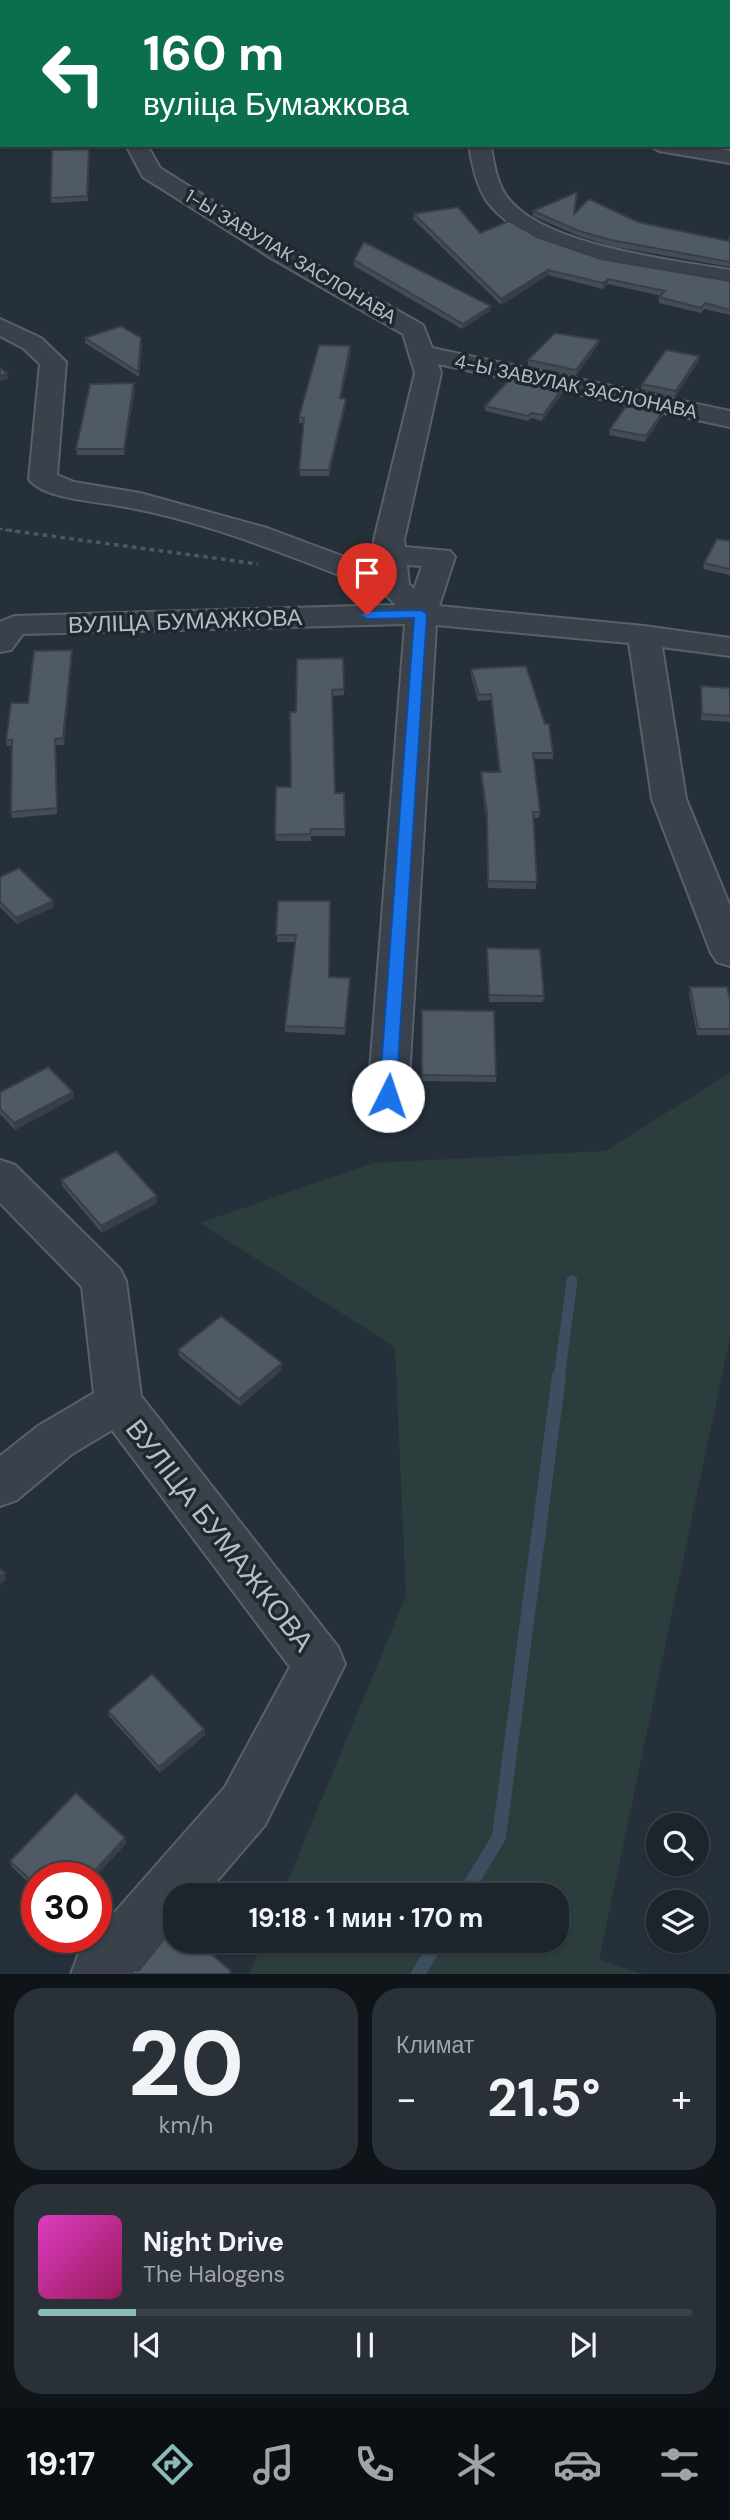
<!DOCTYPE html>
<html lang="ru">
<head>
<meta charset="utf-8">
<style>
	:root { --surface:#1c242c; --page:#293038; --text:#f1f3f6; --muted:#a0a4a9; --line:#3a4148; --accent:#8bbbb9 }
	body { margin:0; font-family:"DM Sans",sans-serif; background:var(--page); color:var(--text); height:100vh; display:flex; flex-direction:column; font-size:26px; white-space:nowrap }
	* { box-sizing:border-box; margin:0 }
	p { font-size:23px; color:var(--muted) }
	.icon { flex:none; width:38px; height:38px; fill:none; stroke:currentColor; stroke-width:2; stroke-linecap:round; stroke-linejoin:round }
	.map { position:relative; height:1974px; overflow:hidden }
	.sheet { display:flex; flex-direction:column; gap:14px; padding:14px; background:#0f1418; flex:1 }
	.sheet>* { flex:none }
	.hud { position:absolute; left:0px; top:0px; width:732px; height:147px; box-shadow:0 2px 5px #0004,0 0 0 2px var(--line); background:#0b6e4f; color:#fff; overflow:hidden }
	.fabs { position:absolute; left:646px; top:1813px; display:grid; gap:14px }
	.fabs a { display:grid; place-items:center; width:63px; height:63px; border-radius:50%; background:var(--surface); box-shadow:0 2px 5px #0004,0 0 0 2px var(--line); font-size:35px }
	.speed { position:absolute; left:21px; top:1862px; display:flex; gap:14px; font-size:35px; font-weight:700; text-align:center }
	.speed>* { display:grid; place-content:center; width:91px; height:91px; border-radius:50%; background:var(--surface); box-shadow:0 2px 5px #0004,0 0 0 2px var(--line); line-height:1 }
	.speed .limit { border:10px solid #d22; background:#fff; color:#111 }
	.pin { position:absolute; display:grid; place-items:center; width:60px; height:60px; color:#fff; margin:-72px -30px; border-radius:50% 50% 50% 0; rotate:-45deg; box-shadow:0 0 7px #0007 }
	.pin .icon { rotate:45deg }
	.me { position:absolute; width:77px; margin:-38px; rotate:4deg; stroke-linejoin:round; filter:drop-shadow(0 0 5px #0008) }
	.turn { display:flex; align-items:center; gap:24px; height:147px; padding:0 28px; font-size:32px }
	.turn .icon { width:91px; height:91px; stroke-width:2.5 }
	.turn b { display:block; font-size:49px; line-height:60px }
	.big { font-size:52px; font-weight:700; line-height:1.1 }
	.sheet .tile { flex:1; display:flex; flex-direction:column; justify-content:center; gap:10px; min-width:0; padding:0 24px; border-radius:28px; background:var(--page) }
	.sheet .dial { align-items:center; gap:0 }
	.dial b { font-size:91px; line-height:1 }
	.song { display:flex; align-items:center; gap:21px }
	.cover { width:84px; height:84px; border-radius:10px; background:linear-gradient(135deg,hsl(310 70% 55%),hsl(330 70% 35%)) }
	.played { height:7px; border-radius:4px; background:linear-gradient(90deg,var(--accent) 15%,var(--line) 15%) }
	.keys { display:flex; justify-content:space-around; direction:ltr }
	.heat { display:flex; justify-content:space-between; align-items:center; font-size:38px; direction:ltr }
	.sheet .tiles { flex:1; display:grid; gap:14px; grid-template-columns:1fr 1fr }
	.tile:last-child { grid-column:span 2 }
	.trip { position:absolute; left:163px; top:1883px; width:406px; height:70px; border-radius:28px; background:var(--surface); box-shadow:0 2px 5px #0004,0 0 0 2px var(--line); font-weight:700; line-height:70px; text-align:center }
	.tab-bar { display:flex; height:112px; justify-content:space-around; align-items:center; background:#0b0e12; color:var(--muted) }
	.tab-bar .icon { width:49px; height:49px }
	.tab-bar .on { color:var(--accent) }
	.tab-bar b { font-size:32px; color:var(--text) }
	.map>svg:first-child { display:block }
</style>
</head>
<body>
<div class="map">
<svg width="730" height="1974" viewBox="0 0 730 1974">
	<rect width="100%" height="100%" fill="#26303a"/>
	<g fill="#2b3e3d">
		<polygon points="0,0 730,0 730,118 730,2 2,2 0,58"/>
		<polygon points="730,1073 730,1337 599,1960 643,1974 249,1974 263,1941 556,1941 556,1895 282,1895 406,1596 395,1347 200,1223 373,1163 605,1151"/>
	</g>
	<g fill="none" stroke-linecap="round" stroke-linejoin="round">
		<polyline stroke="#3e4e61" stroke-width="11" points="559,1378 572,1281"/>
		<g stroke="#3e4e61" stroke-width="14">
			<polyline points="464,1895 499,1837 559,1376"/>
			<polyline points="418,1974 438,1941"/>
		</g>
		<g stroke="#586068" stroke-width="4">
			<g id="minor">
				<rect x="0" y="116" width="2" height="12"/>
				<path d="M126,145H147L160,168L287,248L423,325L432,348L730,411V427L438,364L441,373L404,540L405,547L450,551L455,557L439,606L644,626L730,638V656L662,647L686,799L730,906V966L717,962L711,953L652,799L629,643L436,625L408,1096L402,1106L388,1111L374,1106L368,1096L405,624L23,634L11,650L0,652V622L14,616L396,605L383,592C296,559 207,520 114,505C92,501 42,498 29,479L40,364L23,348L0,336V319L41,338L66,362L57,475L74,482L140,493L267,528L377,569L374,540L415,373L403,334L271,258L143,177ZM407,565L422,566L414,589L409,584Z"/>
				<path d="M469,145H491C493,161 497,184 507,197C543,246 672,260 730,270V284C660,272 538,262 490,205C477,190 472,165 469,145Z"/>
				<polygon points="649,145 698,145 730,151 730,163 659,151"/>
				<polygon points="0,1160 15,1165 120,1269 126,1281 141,1396 338,1647 345,1664 265,1825 205,1895 175,1895 175,1931 138,1974 71,1974 79,1953 225,1787 290,1667 112,1430 72,1454 17,1500 0,1506 0,1456 38,1426 94,1393 82,1287 0,1203"/>
			</g>
		</g>
		<polyline stroke="#4a5b5c" stroke-width="2.5" stroke-dasharray="2.5 2.5" stroke-linecap="butt" points="0,529 20,532"/>
		<polyline stroke="#4a5b5c" stroke-width="3.5" stroke-dasharray="4.5 4.5" stroke-linecap="butt" points="7,530 258,564"/>
		<use href="#minor" fill="#3a414b" fill-rule="evenodd"/>
	</g>
	<g fill="#444d57">
		<polygon points="318,145 403,145 320,149"/>
		<polygon points="89,149 88,201 51,203 51,198"/>
		<polygon points="533,211 575,213 638,222 728,241 730,238 730,267 611,246 579,236 533,216"/>
		<polygon points="414,214 480,233 537,237 601,259 730,281 730,315 704,309 701,313 659,303 659,297 661,296 608,284 603,289 548,275 501,305 413,219"/>
		<polygon points="354,260 490,311 462,329 354,266"/>
		<polygon points="85,338 142,344 139,377 85,343"/>
		<polygon points="599,340 598,345 576,376 528,366 528,360"/>
		<polygon points="351,351 341,398 346,399 346,404 329,476 300,476 303,423 299,423 299,417"/>
		<polygon points="699,356 699,361 675,397 641,389 642,384"/>
		<polygon points="563,388 562,394 542,421 531,418 528,421 485,411 485,406"/>
		<polygon points="135,389 124,455 77,455 76,449"/>
		<polygon points="663,415 645,442 609,435 610,429"/>
		<polygon points="730,541 730,575 703,569 704,563"/>
		<polygon points="72,650 72,656 64,745 56,745 57,814 12,818 11,812 12,746 7,746 6,740 28,703"/>
		<polygon points="343,658 344,695 332,696 335,793 344,793 345,836 311,836 311,841 276,841 275,835 291,787 296,712"/>
		<polygon points="471,669 553,753 553,759 534,759 540,812 539,818 533,818 536,889 488,888 486,819 481,778 481,772 499,772 491,700 478,701 471,675"/>
		<polygon points="701,686 730,688 730,722 701,720"/>
		<polygon points="0,877 54,907 17,924 0,907"/>
		<polygon points="278,901 329,977 350,978 345,1035 285,1032 285,1026 295,942 277,942"/>
		<polygon points="487,948 544,996 543,1002 489,1002"/>
		<polygon points="690,987 730,999 730,1035 697,1035 689,994"/>
		<polygon points="422,1010 496,1076 496,1082 422,1081"/>
		<polygon points="0,1092 74,1098 15,1130 0,1114"/>
		<polygon points="61,1180 157,1196 157,1203 102,1233 62,1186"/>
		<polygon points="178,1350 282,1370 240,1406 179,1356"/>
		<polygon points="108,1711 204,1729 205,1735 160,1773 109,1716"/>
		<polygon points="125,1838 126,1844 37,1878 37,1891 11,1866 10,1861"/>
	</g>
	<g fill="#373f47">
		<polygon points="548,270 548,275 501,305 501,299"/>
		<polygon points="608,279 608,284 603,289 603,283"/>
		<polygon points="491,306 490,311 462,329 463,324"/>
		<polygon points="599,340 598,345 576,376 576,370"/>
		<polygon points="350,346 351,351 340,404 340,398"/>
		<polygon points="699,356 699,361 675,397 676,391"/>
		<polygon points="7,373 8,379 0,381 0,376"/>
		<polygon points="134,383 135,389 124,455 124,449"/>
		<polygon points="563,388 562,394 542,421 543,415"/>
		<polygon points="346,399 346,404 329,476 329,470"/>
		<polygon points="664,410 663,415 645,442 646,436"/>
		<polygon points="72,650 72,656 64,745 63,738"/>
		<polygon points="53,901 54,907 17,924 16,918"/>
		<polygon points="73,1092 74,1098 15,1130 14,1123"/>
		<polygon points="157,1196 157,1203 102,1233 101,1226"/>
		<polygon points="282,1363 282,1370 240,1406 239,1399"/>
		<polygon points="5,1573 6,1579 0,1585 0,1578"/>
		<polygon points="204,1729 205,1735 160,1773 159,1767"/>
		<polygon points="125,1838 126,1844 94,1878 88,1878"/>
	</g>
	<g fill="#4f5a65" stroke="#373f47" stroke-width="2">
		<polygon points="89,149 87,196 51,198 52,150"/>
		<polygon points="577,192 574,214 589,199 638,222 728,241 730,238 730,262 611,240 579,231 533,211"/>
		<polygon points="458,207 480,233 509,221 537,237 601,259 730,281 730,310 705,303 701,308 659,297 665,291 608,279 603,283 548,270 501,299 414,214"/>
		<polygon points="364,242 491,306 463,324 354,260"/>
		<polygon points="121,326 141,338 138,372 85,338"/>
		<polygon points="555,333 599,340 576,370 528,360"/>
		<polygon points="319,345 350,346 340,398 346,399 329,470 299,470 304,418 299,417"/>
		<polygon points="666,350 699,356 676,391 642,384"/>
		<polygon points="0,368 7,373 0,376"/>
		<polygon points="512,377 563,388 543,415 531,413 528,416 485,406"/>
		<polygon points="134,383 124,449 76,449 90,384"/>
		<polygon points="629,402 664,410 646,436 610,429"/>
		<polygon points="717,539 730,541 730,569 704,563"/>
		<polygon points="72,650 63,738 55,739 57,808 11,812 12,740 6,740 11,703 28,703 34,651"/>
		<polygon points="343,658 344,689 332,690 335,793 344,793 345,829 311,829 310,834 275,835 276,787 291,787 290,712 296,712 297,659"/>
		<polygon points="526,666 545,724 549,724 553,753 533,753 540,812 533,812 537,882 488,881 487,813 481,772 500,772 491,694 479,695 471,669"/>
		<polygon points="701,686 730,688 730,716 702,714"/>
		<polygon points="19,868 53,901 16,918 0,902 0,877"/>
		<polygon points="278,901 330,901 329,977 350,978 345,1028 285,1026 296,935 276,935"/>
		<polygon points="487,948 540,949 544,996 489,995"/>
		<polygon points="690,987 727,987 730,999 730,1029 698,1029"/>
		<polygon points="422,1010 494,1011 496,1076 422,1075"/>
		<polygon points="48,1067 73,1092 14,1123 0,1109 0,1092"/>
		<polygon points="116,1151 157,1196 101,1226 61,1180"/>
		<polygon points="221,1316 282,1363 239,1399 178,1350"/>
		<polygon points="0,1569 5,1573 0,1578"/>
		<polygon points="152,1674 204,1729 159,1767 108,1711"/>
		<polygon points="76,1793 125,1838 88,1878 37,1878 37,1886 10,1861"/>
		<polygon points="175,1926 175,1941 196,1941 231,1971 229,1974 131,1974 133,1971 139,1970"/>
	</g>
	<polygon fill="#1a73e8" stroke="#114b97" stroke-width="2" points="421,610 427,614 396,1096 388,1102 379,1096 414,618 367,619 360,615 367,611"/>
	<g text-anchor="middle" stroke-width="7" stroke-linejoin="round" paint-order="stroke">
		<g font-size="19" fill="#b5bdc6" stroke="#1f272f">
			<text transform="translate(291 256) rotate(31)" y="7">1-Ы ЗАВУЛАК ЗАСЛОНАВА</text>
			<text transform="translate(576 386) rotate(12)" y="7">4-Ы ЗАВУЛАК ЗАСЛОНАВА</text>
		</g>
		<g font-size="23" fill="#b5bdc6" stroke="#1f272f">
			<text transform="translate(185 621) rotate(-2)" y="8">ВУЛІЦА БУМАЖКОВА</text>
		</g>
		<g font-size="28" fill="#b5bdc6" stroke="#1f272f">
			<text transform="translate(220 1535) rotate(52)" y="10">ВУЛІЦА БУМАЖКОВА</text>
		</g>
	</g>
</svg>
<div class="fabs">
<a><svg class="icon" aria-label="search" viewBox="0 0 24 24"><circle cx="10" cy="10" r="6"/><path d="M15 15l6 6"/></svg></a>
<a><svg class="icon" aria-label="layers" viewBox="0 0 24 24"><path d="M12 4l9 5-9 5-9-5zM3 14l9 5 9-5"/></svg></a>
</div>
<div class="speed"><div class="limit">30</div></div>
<div class="pin" style="left:367px;top:615px;background:#d93025"><svg class="icon" aria-label="arrive" viewBox="0 0 24 24"><path d="M6 21V4h12l-3 4 3 4H6"/></svg></div>
<svg class="me" style="left:388px;top:1096px" viewBox="-20 -20 40 40"><circle r="19" fill="#fff"/><path d="M0-13L10 11 0 6-10 11z" fill="#1a73e8"/></svg>
<div class="trip">19:18 · 1 мин · 170 m</div>
<div class="hud">
<div class="turn"><svg class="icon" aria-label="left" viewBox="0 0 24 24"><path d="M17 20v-9H6M10 6l-5 5 5 5"/></svg><div><b>160 m</b>вуліца Бумажкова</div></div>
</div>
</div>
<section class="sheet">
<div class="tiles">
<div class="tile dial"><b>20</b><p>km/h</p></div>
<div class="tile"><p>Климат</p>
<div class="heat"><a>−</a><b class="big">21.5°</b><a>+</a></div>
</div>
<div class="tile">
<div class="song"><i class="cover"></i><div><b>Night Drive</b><p>The Halogens</p></div></div>
<div class="played"></div>
<div class="keys"><svg class="icon" aria-label="previous" viewBox="0 0 24 24"><path d="M18 5L8 12l10 7zM5 5v14"/></svg><svg class="icon" aria-label="pause" viewBox="0 0 24 24"><path d="M8 5v14M16 5v14"/></svg><svg class="icon" aria-label="next" viewBox="0 0 24 24"><path d="M6 5l10 7-10 7zM19 5v14"/></svg></div>
</div>
</div>
</section>
<nav class="tab-bar">
<b>19:17</b>
<svg class="icon on" aria-label="directions" viewBox="0 0 24 24"><path d="M12 3l9 9-9 9-9-9zM9 14v-3h6M13 9l2 2-2 2"/></svg>
<svg class="icon" aria-label="music" viewBox="0 0 24 24"><path d="M9 18V5l10-2v13"/><circle cx="6" cy="18" r="3"/><circle cx="16" cy="16" r="3"/></svg>
<svg class="icon" aria-label="phone" viewBox="0 0 24 24"><path d="M5 4h4l2 5-3 2q2 4 5 5l2-3 5 2v4C11 20 4 13 5 4z"/></svg>
<svg class="icon" aria-label="climate" viewBox="0 0 24 24"><path d="M12 3v18M4 7l16 10M4 17L20 7"/></svg>
<svg class="icon" aria-label="car" viewBox="0 0 24 24"><path d="M5 17H2v-5l4-1 3-4h7l3 4 3 1v5h-3M9 17h6M6 11h13"/><circle cx="7" cy="17" r="2"/><circle cx="17" cy="17" r="2"/></svg>
<svg class="icon" aria-label="filters" viewBox="0 0 24 24"><path d="M4 7h16M4 17h16"/><circle cx="9" cy="7" r="2"/><circle cx="15" cy="17" r="2"/></svg>
</nav>
</body>
</html>
